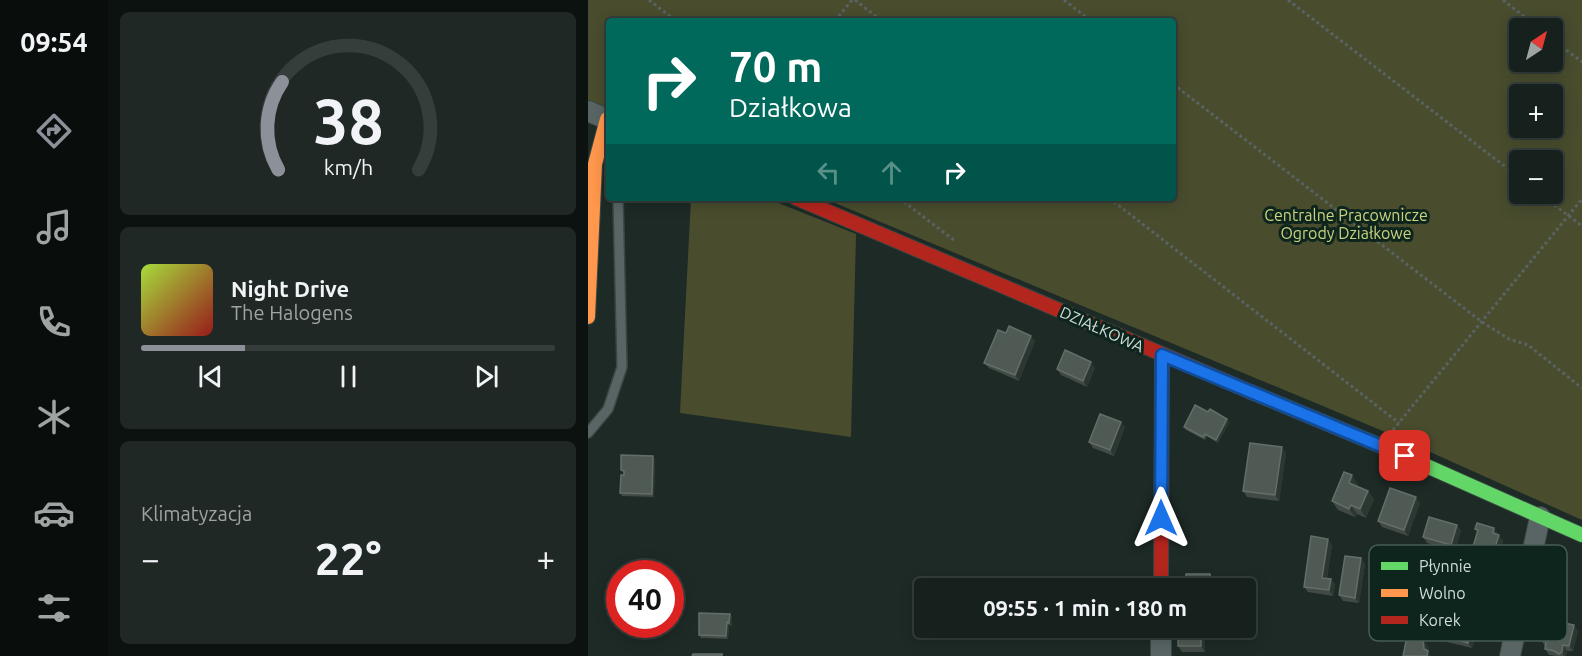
<!DOCTYPE html>
<html lang="pl">
<head>
<meta charset="utf-8">
<style>
	:root { --surface:#16201c; --page:#1f2825; --text:#f1f3f6; --muted:#9ea3a3; --line:#353e3b; --accent:#8c9099 }
	body { margin:0; font-family:Ubuntu,sans-serif; background:var(--page); color:var(--text); height:100vh; display:flex; flex-direction:column; font-size:22px; white-space:nowrap }
	* { box-sizing:border-box; margin:0 }
	p { font-size:20px; color:var(--muted) }
	.icon { flex:none; width:33px; height:33px; fill:none; stroke:currentColor; stroke-width:2; stroke-linecap:round; stroke-linejoin:round }
	.map { position:relative; flex:1; overflow:hidden }
	.panel { display:flex; flex-direction:column; gap:12px; padding:12px; background:#0c120f; width:480px }
	.panel>* { flex:none }
	.banner { position:absolute; left:18px; top:18px; width:570px; height:183px; border-radius:6px; box-shadow:0 3px 15px #0003,0 0 0 2px var(--line); background:#00695c; color:#fff; overflow:hidden }
	.needle { width:39px; rotate:36deg }
	.fabs { position:absolute; left:921px; top:18px; display:grid; gap:12px }
	.fabs a { display:grid; place-items:center; width:54px; height:54px; border-radius:6px; background:var(--surface); box-shadow:0 3px 15px #0003,0 0 0 2px var(--line); font-size:30px }
	.speed { position:absolute; left:18px; top:560px; display:flex; gap:12px; font-size:30px; font-weight:700; text-align:center }
	.speed>* { display:grid; place-content:center; width:78px; height:78px; border-radius:50%; background:var(--surface); box-shadow:0 3px 15px #0003,0 0 0 2px var(--line); line-height:1 }
	.speed .limit { border:9px solid #d22; background:#fff; color:#111 }
	.pin { position:absolute; display:grid; place-items:center; width:51px; height:51px; color:#fff; margin:-26px; border-radius:12px; box-shadow:0 3px 9px #0006 }
	.me { position:absolute; width:66px; margin:-33px; rotate:0deg; stroke-linejoin:round; filter:drop-shadow(0 0 4px #0008) }
	.turn { display:flex; align-items:center; gap:21px; height:126px; padding:0 24px; font-size:27px }
	.turn .icon { width:78px; height:78px; stroke-width:2.5 }
	.turn b { display:block; font-size:42px; line-height:51px }
	.lanes { display:flex; align-items:center; height:57px; padding:0 24px; background:#0003; justify-content:center; gap:30px; direction:ltr }
	.lanes .off { opacity:.35 }
	.big { font-size:45px; font-weight:700; line-height:1.1 }
	.panel .card { flex:1; display:flex; flex-direction:column; justify-content:center; gap:9px; min-width:0; padding:0 21px; border-radius:9px; background:var(--page) }
	.panel .dial { align-items:center; gap:0 }
	.dial svg { height:156px; overflow:visible; fill:none; stroke:var(--line); stroke-width:7; stroke-linecap:round; text-anchor:middle }
	.dial text { fill:var(--text); stroke:none }
	.song { display:flex; align-items:center; gap:18px }
	.cover { width:72px; height:72px; border-radius:9px; background:linear-gradient(135deg,hsl(80 70% 55%),hsl(0 70% 35%)) }
	.played { height:6px; border-radius:3px; background:linear-gradient(90deg,var(--accent) 25%,var(--line) 25%) }
	.keys { display:flex; justify-content:space-around; direction:ltr }
	.heat { display:flex; justify-content:space-between; align-items:center; font-size:33px; direction:ltr }
	.trip { position:absolute; left:326px; top:578px; width:342px; height:60px; border-radius:6px; background:var(--surface); box-shadow:0 3px 15px #0003,0 0 0 2px var(--line); font-weight:700; line-height:60px; text-align:center }
	main { display:flex; flex:1; min-height:0 }
	.tab-bar { display:flex; flex-direction:column; width:108px; justify-content:space-around; align-items:center; background:#090d0b; color:var(--muted) }
	.tab-bar .icon { width:42px; height:42px }
	.tab-bar .active { color:var(--accent) }
	.tab-bar b { font-size:27px; color:var(--text) }
	.map>svg:first-child { display:block }
</style>
</head>
<body>
<main>
<nav class="tab-bar">
<b>09:54</b>
<svg class="icon active" aria-label="directions" viewBox="0 0 24 24"><path d="M12 3l9 9-9 9-9-9zM9 14v-3h6M13 9l2 2-2 2"/></svg>
<svg class="icon" aria-label="music" viewBox="0 0 24 24"><path d="M9 18V5l10-2v13"/><circle cx="6" cy="18" r="3"/><circle cx="16" cy="16" r="3"/></svg>
<svg class="icon" aria-label="phone" viewBox="0 0 24 24"><path d="M5 4h4l2 5-3 2q2 4 5 5l2-3 5 2v4C11 20 4 13 5 4z"/></svg>
<svg class="icon" aria-label="climate" viewBox="0 0 24 24"><path d="M12 3v18M4 7l16 10M4 17L20 7"/></svg>
<svg class="icon" aria-label="car" viewBox="0 0 24 24"><path d="M5 17H2v-5l4-1 3-4h7l3 4 3 1v5h-3M9 17h6M6 11h13"/><circle cx="7" cy="17" r="2"/><circle cx="17" cy="17" r="2"/></svg>
<svg class="icon" aria-label="filters" viewBox="0 0 24 24"><path d="M4 7h16M4 17h16"/><circle cx="9" cy="7" r="2"/><circle cx="15" cy="17" r="2"/></svg>
</nav>
<section class="panel">
<div class="card dial"><svg viewBox="0 0 100 80">
<path d="M14 69A42 42 0 1 1 86 69"/>
<path d="M14 69A42 42 0 0 1 16 24" stroke="#8c9099"/>
<text x="50" y="56" font-size="32" font-weight="700">38</text>
<text x="50" y="72" font-size="11">km/h</text>
</svg></div>
<div class="card">
<div class="song"><i class="cover"></i><div><b>Night Drive</b><p>The Halogens</p></div></div>
<div class="played"></div>
<div class="keys"><svg class="icon" aria-label="previous" viewBox="0 0 24 24"><path d="M18 5L8 12l10 7zM5 5v14"/></svg><svg class="icon" aria-label="pause" viewBox="0 0 24 24"><path d="M8 5v14M16 5v14"/></svg><svg class="icon" aria-label="next" viewBox="0 0 24 24"><path d="M6 5l10 7-10 7zM19 5v14"/></svg></div>
</div>
<div class="card"><p>Klimatyzacja</p>
<div class="heat"><a>−</a><b class="big">22°</b><a>+</a></div>
</div>
</section>
<div class="map">
<svg width="994" height="656" viewBox="0 0 994 656">
	<rect width="100%" height="100%" fill="#1d2a26"/>
	<g fill="#494d2e" fill-rule="evenodd">
		<path d="M0,0H994V520L802,434L235,198H585V21H21V109L0,100ZM932,28H964V62H932ZM932,94H964V128H932ZM932,160H964V194H932Z"/>
		<polygon points="103,198 178,198 268,234 263,437 92,413"/>
	</g>
	<g fill="none" stroke-linecap="round" stroke-linejoin="round">
		<g stroke="#3a4642" stroke-width="12">
			<polyline id="lane" points="0,433 20,409 34,367 30,198"/>
		</g>
		<g stroke="#3a4642" stroke-width="22">
			<g id="street">
				<polyline points="0,111 21,120"/>
				<polyline points="573,656 573,627"/>
				<polyline points="922,656 952,517"/>
			</g>
		</g>
		<g stroke="#3a4642" stroke-width="16">
			<polyline id="fast" points="663,392 798,448 994,535"/>
		</g>
		<g stroke="#3a4642" stroke-width="16">
			<polyline id="slow" points="0,317 7,164 19,119"/>
		</g>
		<g stroke="#3a4642" stroke-width="16">
			<g id="jam">
				<polyline points="208,198 663,392"/>
				<polyline points="573,588 574,355"/>
			</g>
		</g>
		<g stroke="#586362" stroke-width="3" stroke-dasharray="3 3" stroke-linecap="butt">
			<polyline points="61,0 88,21"/>
			<polyline points="267,0 294,21"/>
			<polyline points="476,0 503,21"/>
			<polyline points="700,0 932,178"/>
			<polyline points="915,0 951,28"/>
			<polyline points="247,21 264,0"/>
			<polyline points="964,39 994,62"/>
			<polyline points="585,84 894,322 921,339 940,345 994,388"/>
			<polyline points="952,194 994,226"/>
			<polyline points="311,198 367,241"/>
			<polyline points="521,198 811,423"/>
			<polyline points="805,430 994,199"/>
		</g>
		<use href="#lane" stroke="#596565" stroke-width="9"/>
		<use href="#street" stroke="#596565" stroke-width="20"/>
		<use href="#fast" stroke="#63d668" stroke-width="14"/>
		<use href="#slow" stroke="#ff974d" stroke-width="14"/>
		<use href="#jam" stroke="#b3261e" stroke-width="14"/>
	</g>
	<g fill="#414a45">
		<polygon points="418,333 447,341 431,381 401,368 396,363"/>
		<polygon points="507,368 499,387 473,375 469,369"/>
		<polygon points="620,412 639,419 641,422 630,443 619,436 617,440 598,430 596,427"/>
		<polygon points="537,427 526,456 505,448 501,442"/>
		<polygon points="698,453 691,501 659,497 655,491"/>
		<polygon points="65,456 67,459 66,497 34,496 32,493 36,473 33,470"/>
		<polygon points="770,484 769,486 780,491 786,499 778,518 769,514 767,517 750,510 744,501"/>
		<polygon points="832,503 820,536 794,527 790,521"/>
		<polygon points="887,529 910,534 910,535 915,541 908,563 888,556 884,550 890,533"/>
		<polygon points="873,531 867,551 839,543 835,537"/>
		<polygon points="744,545 739,578 743,579 747,585 745,596 720,592 716,587"/>
		<polygon points="777,564 771,603 755,601 751,595"/>
		<polygon points="856,566 853,588 830,585 831,586 827,608 812,606 810,603 827,583 824,579 825,575 816,574 814,571"/>
		<polygon points="903,580 902,585 905,591 904,598 899,596 896,606 874,600 870,594"/>
		<polygon points="142,614 144,617 144,626 141,625 140,639 113,638 111,635"/>
		<polygon points="968,615 972,622 990,631 985,651 979,651 978,656 968,656 961,655 957,649 957,646 953,640 954,633 949,628"/>
		<polygon points="888,616 892,622 884,648 859,642 855,636"/>
		<polygon points="617,627 617,652 594,652 590,646"/>
	</g>
	<g fill="#2c3732">
		<polygon points="443,336 447,341 431,381 427,375"/>
		<polygon points="503,362 507,368 499,387 495,381"/>
		<polygon points="639,419 641,422 630,443 628,440"/>
		<polygon points="533,422 537,427 526,456 522,450"/>
		<polygon points="694,447 698,453 691,501 687,495"/>
		<polygon points="65,456 67,459 66,497 64,494"/>
		<polygon points="764,475 770,484 767,491 761,483"/>
		<polygon points="780,491 786,499 778,518 772,509"/>
		<polygon points="828,497 832,503 820,536 816,530"/>
		<polygon points="763,505 769,514 767,517 761,509"/>
		<polygon points="869,525 873,531 867,551 863,545"/>
		<polygon points="906,528 910,534 909,539 905,533"/>
		<polygon points="911,535 915,541 908,563 904,557"/>
		<polygon points="740,539 744,545 738,583 734,578"/>
		<polygon points="773,558 777,564 771,603 767,598"/>
		<polygon points="852,560 856,566 853,588 848,582"/>
		<polygon points="622,574 624,577 624,588 622,588"/>
		<polygon points="899,574 903,580 902,585 905,591 904,598 900,592 896,584"/>
		<polygon points="743,579 747,585 745,596 741,590"/>
		<polygon points="829,583 831,586 827,608 825,605"/>
		<polygon points="895,591 899,596 896,606 892,600"/>
		<polygon points="142,614 144,617 144,626 141,623"/>
		<polygon points="968,615 972,621 971,627 967,621"/>
		<polygon points="888,616 892,622 884,648 880,643"/>
		<polygon points="139,622 141,625 140,639 138,636"/>
		<polygon points="986,625 990,631 985,651 981,646"/>
		<polygon points="613,627 617,627 617,652 613,646"/>
		<polygon points="835,639 841,648 841,654 843,656 839,656 836,649"/>
		<polygon points="975,645 979,651 978,656 976,656 974,652"/>
	</g>
	<g fill="#505a55" stroke="#646e69" stroke-width="1.5">
		<polygon points="421,326 443,336 427,375 396,363 410,330 418,333"/>
		<polygon points="477,350 503,362 495,381 469,369"/>
		<polygon points="607,405 620,412 622,409 639,419 628,440 617,434 615,437 596,427"/>
		<polygon points="512,414 533,422 522,450 501,442"/>
		<polygon points="662,443 694,447 687,495 655,491"/>
		<polygon points="33,455 65,456 64,494 32,493 33,475 36,475 36,471 33,470"/>
		<polygon points="756,472 764,475 761,483 780,491 772,509 763,505 761,509 744,501"/>
		<polygon points="802,488 828,497 816,530 790,521"/>
		<polygon points="841,517 869,525 863,545 835,537"/>
		<polygon points="889,523 906,528 905,533 911,535 904,557 884,550 890,530 887,529"/>
		<polygon points="723,536 740,539 734,578 743,579 741,590 716,587"/>
		<polygon points="757,556 773,558 767,598 751,595"/>
		<rect x="598" y="574" width="24" height="14"/>
		<polygon points="862,609 888,616 880,643 855,636"/>
		<polygon points="953,612 968,615 967,621 986,625 981,646 975,645 974,652 971,654 966,651 957,649 958,641 953,640 955,629 949,628"/>
		<polygon points="111,613 142,614 141,623 139,622 138,636 111,635"/>
		<rect x="590" y="627" width="23" height="19"/>
		<polygon points="819,636 835,639 836,649 840,651 839,656 815,656"/>
		<polygon points="105,654 134,654 134,656 104,656"/>
	</g>
	<g fill="none" stroke-linecap="round" stroke-linejoin="round">
		<g stroke="#114b97" stroke-width="15">
			<polyline id="route" points="573,518 574,355 817,456"/>
		</g>
		<use href="#route" stroke="#1a73e8" stroke-width="10"/>
	</g>
	<g text-anchor="middle" stroke-width="6" stroke-linejoin="round" paint-order="stroke">
		<g font-size="16" fill="#cbd37e" stroke="#0e251e">
			<text x="758" y="221">Centralne Pracownicze<tspan x="758" dy="18">Ogrody Działkowe</tspan></text>
		</g>
		<g font-size="16" fill="#d0ddd8" stroke="#0e251e">
			<text transform="translate(514 329) rotate(24)" y="6">DZIAŁKOWA</text>
		</g>
	</g>
	<rect x="781" y="545" width="198" height="96" rx="9" fill="#0e251e" stroke="#485c56" stroke-width="1.5"/>
	<rect x="793" y="562" width="27" height="8" fill="#63d668"/>
	<rect x="793" y="589" width="27" height="8" fill="#ff974d"/>
	<rect x="793" y="616" width="27" height="8" fill="#b3261e"/>
	<g font-size="16" fill="#d0ddd8">
		<text x="831" y="572">Płynnie</text>
		<text x="831" y="599">Wolno</text>
		<text x="831" y="626">Korek</text>
	</g>
</svg>
<div class="fabs">
<a><svg class="needle" viewBox="-14 -14 28 28"><path d="M0-13l5 13h-10z" fill="#e53935"/><path d="M0 13l5-13h-10z" fill="#9ea3a3"/></svg></a>
<a>+</a>
<a>−</a>
</div>
<div class="speed"><div class="limit">40</div></div>
<div class="pin" style="left:817px;top:456px;background:#d93025"><svg class="icon" aria-label="arrive" viewBox="0 0 24 24"><path d="M6 21V4h12l-3 4 3 4H6"/></svg></div>
<svg class="me" style="left:573px;top:518px" viewBox="-20 -20 40 40"><path d="M0-17L14 15 0 8-14 15z" fill="#1a73e8" stroke="#fff" stroke-width="4"/></svg>
<div class="trip">09:55 · 1 min · 180 m</div>
<div class="banner">
<div class="turn"><svg class="icon" aria-label="right" viewBox="0 0 24 24"><path d="M7 20v-9h11M14 6l5 5-5 5"/></svg><div><b>70 m</b>Działkowa</div></div>
<div class="lanes"><svg class="icon off" aria-label="left" viewBox="0 0 24 24"><path d="M17 20v-9H6M10 6l-5 5 5 5"/></svg><svg class="icon off" aria-label="ahead" viewBox="0 0 24 24"><path d="M12 20V5M6 11l6-6 6 6"/></svg><svg class="icon" aria-label="right" viewBox="0 0 24 24"><path d="M7 20v-9h11M14 6l5 5-5 5"/></svg></div>
</div>
</div>
</main>
</body>
</html>
